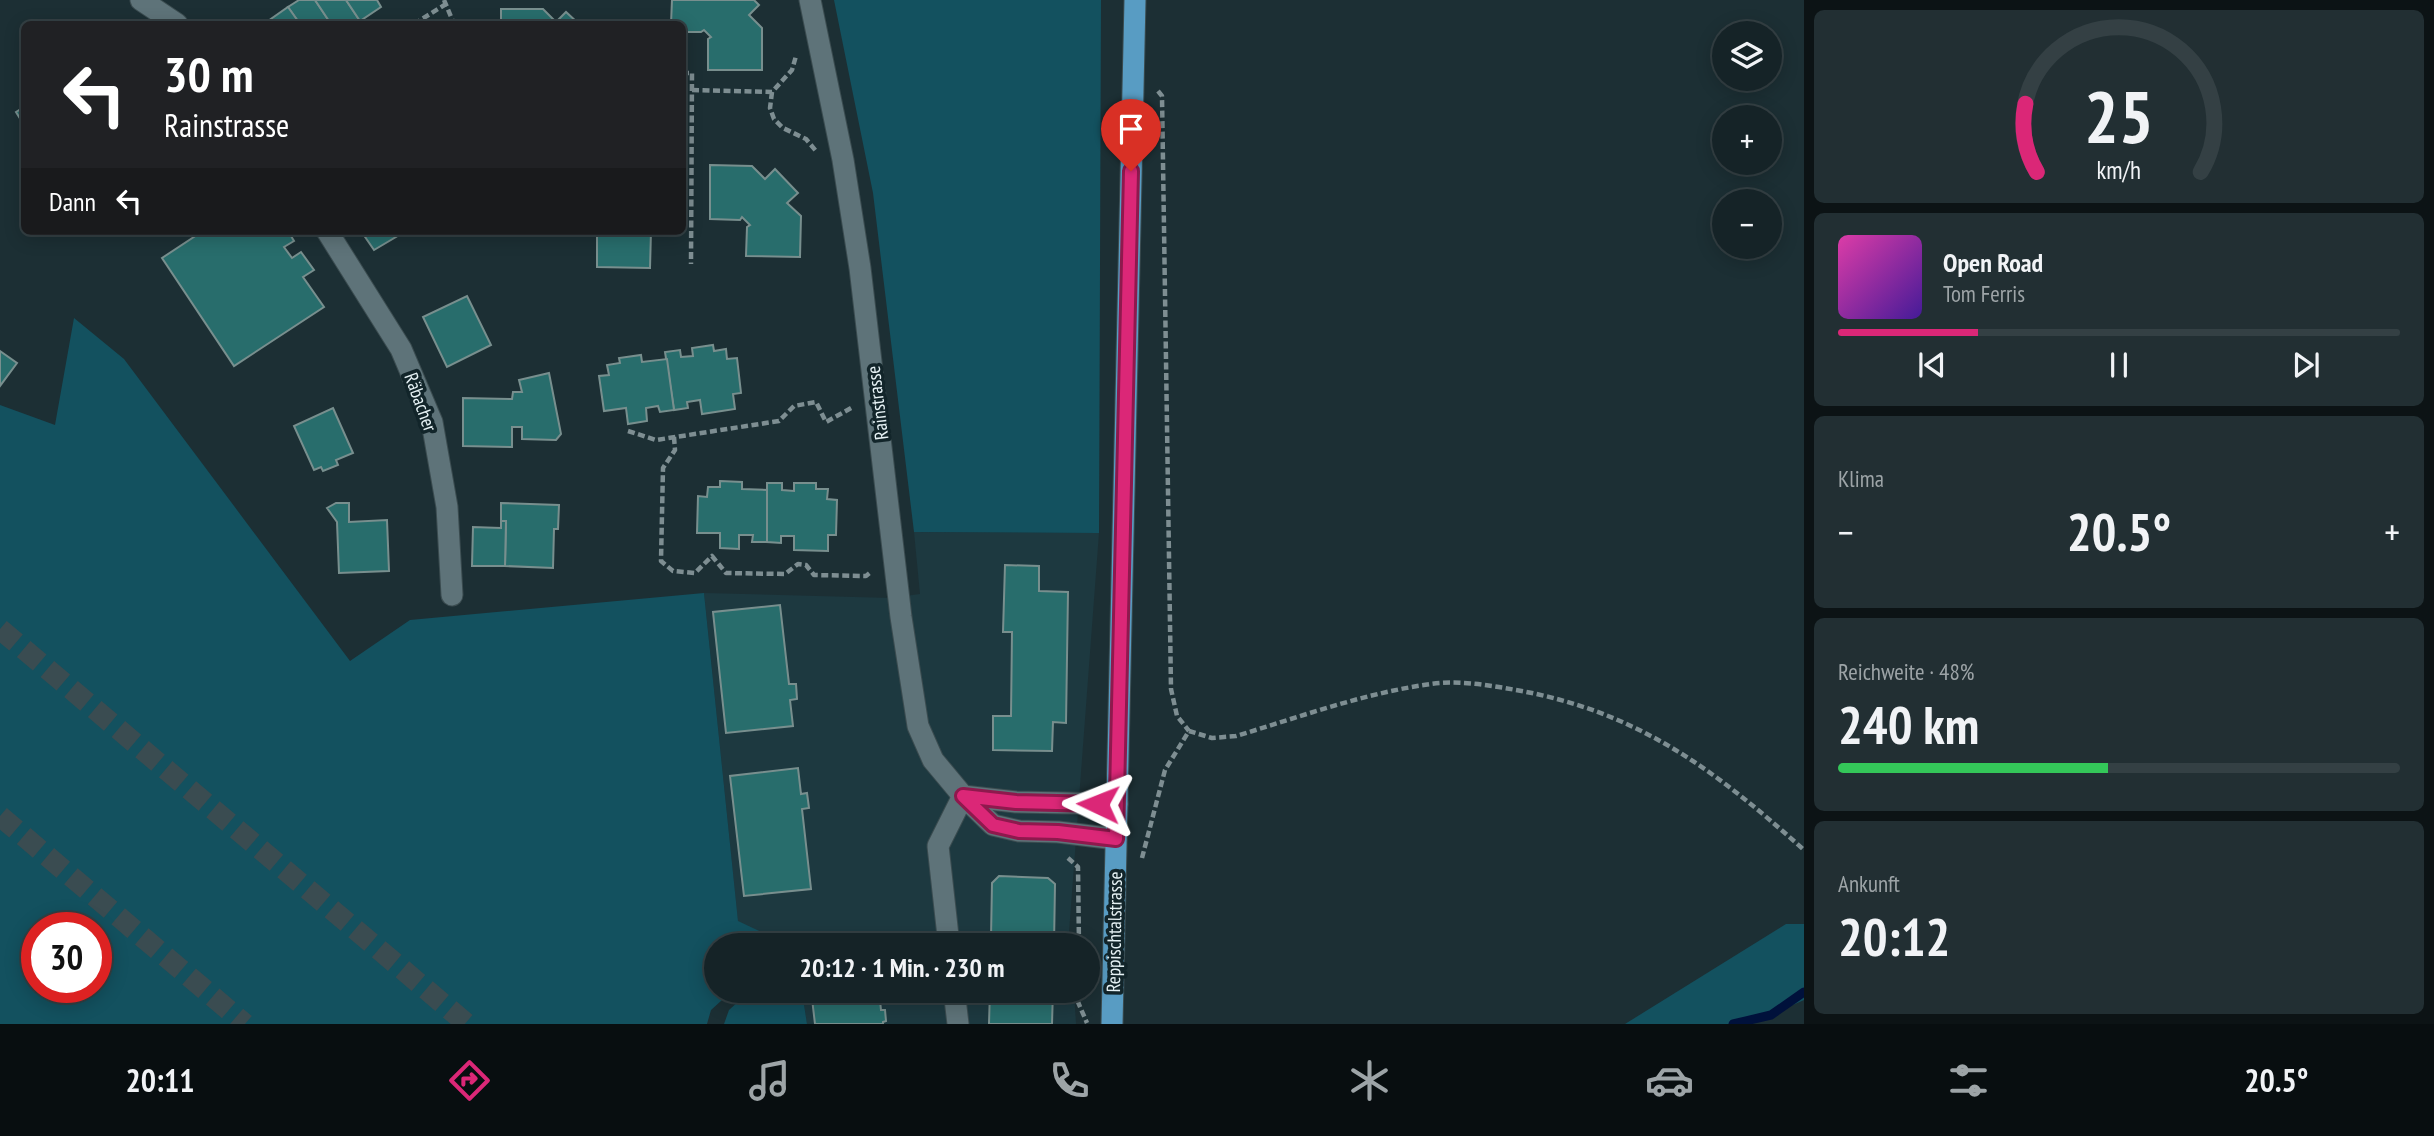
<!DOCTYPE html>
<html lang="de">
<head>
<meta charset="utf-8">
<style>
	:root { --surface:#152327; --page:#222f33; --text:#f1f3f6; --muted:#9da4a7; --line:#344044; --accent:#db2777 }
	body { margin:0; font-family:"PT Sans Narrow",sans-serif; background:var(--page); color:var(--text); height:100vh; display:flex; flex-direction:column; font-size:26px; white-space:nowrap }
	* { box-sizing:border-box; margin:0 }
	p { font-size:23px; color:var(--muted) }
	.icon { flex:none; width:38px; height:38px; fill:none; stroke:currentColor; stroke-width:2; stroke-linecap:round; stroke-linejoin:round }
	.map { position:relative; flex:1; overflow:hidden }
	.details { display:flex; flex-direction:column; gap:10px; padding:10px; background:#0c1315; width:630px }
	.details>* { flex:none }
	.banner { position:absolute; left:21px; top:21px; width:665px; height:214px; border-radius:10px; box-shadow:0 4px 18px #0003,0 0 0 2px var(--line); background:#202124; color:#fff; overflow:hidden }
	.buttons { position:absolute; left:1712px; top:21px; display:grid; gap:14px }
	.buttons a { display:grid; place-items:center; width:70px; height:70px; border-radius:50%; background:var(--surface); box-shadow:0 4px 18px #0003,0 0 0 2px var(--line); font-size:35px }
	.speed { position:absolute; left:21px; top:912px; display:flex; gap:14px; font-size:35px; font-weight:700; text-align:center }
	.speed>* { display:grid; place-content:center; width:91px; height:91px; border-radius:50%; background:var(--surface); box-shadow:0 4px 18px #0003,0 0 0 2px var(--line); line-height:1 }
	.speed .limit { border:10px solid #d22; background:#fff; color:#111 }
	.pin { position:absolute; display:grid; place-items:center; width:60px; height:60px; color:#fff; margin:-72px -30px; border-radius:50% 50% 50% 0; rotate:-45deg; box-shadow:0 0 7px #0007 }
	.pin .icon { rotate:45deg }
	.me { position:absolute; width:77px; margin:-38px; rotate:272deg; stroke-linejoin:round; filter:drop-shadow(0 0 5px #0008) }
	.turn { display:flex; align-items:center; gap:24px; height:147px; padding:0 28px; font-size:32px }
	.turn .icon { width:91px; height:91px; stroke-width:2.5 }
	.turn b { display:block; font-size:49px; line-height:60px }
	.then { display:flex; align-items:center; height:66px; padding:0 28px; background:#0003; gap:14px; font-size:26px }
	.big { font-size:52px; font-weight:700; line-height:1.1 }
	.details .tile { flex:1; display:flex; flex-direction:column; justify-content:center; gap:10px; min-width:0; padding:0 24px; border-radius:10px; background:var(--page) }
	.details .dial { align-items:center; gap:0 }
	.dial svg { height:182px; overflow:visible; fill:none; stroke:var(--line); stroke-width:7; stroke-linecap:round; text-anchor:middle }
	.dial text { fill:var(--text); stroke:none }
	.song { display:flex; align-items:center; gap:21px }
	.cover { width:84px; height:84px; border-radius:10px; background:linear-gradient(135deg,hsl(320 70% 55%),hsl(260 70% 35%)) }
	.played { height:7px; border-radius:4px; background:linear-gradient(90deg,var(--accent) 25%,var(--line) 25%) }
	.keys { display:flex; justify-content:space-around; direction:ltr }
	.heat { display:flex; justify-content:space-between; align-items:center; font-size:38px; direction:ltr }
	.charge { height:10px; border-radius:5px; background:linear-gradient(90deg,#34c759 48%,var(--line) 0) }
	.trip { position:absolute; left:704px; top:933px; width:396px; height:70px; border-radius:35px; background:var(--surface); box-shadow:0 4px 18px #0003,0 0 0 2px var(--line); font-weight:700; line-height:70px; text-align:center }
	.tab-bar { display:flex; height:112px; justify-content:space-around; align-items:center; background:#080e10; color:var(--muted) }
	.tab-bar .icon { width:49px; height:49px }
	.tab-bar .on { color:var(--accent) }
	.tab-bar b { font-size:32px; color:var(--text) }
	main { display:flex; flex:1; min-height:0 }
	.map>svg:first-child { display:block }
</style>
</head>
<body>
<main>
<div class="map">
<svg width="1804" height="1024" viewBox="0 0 1804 1024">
	<rect width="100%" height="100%" fill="#1c2f34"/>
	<g fill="#1d3940">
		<polygon points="914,532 1099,533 1069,932 1070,945 786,945 738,922 704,593 891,598 920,594"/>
		<polygon points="802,991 1074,991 1076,1024 807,1024"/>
	</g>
	<g fill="#13515f" fill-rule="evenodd">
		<polygon points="834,0 1101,0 1099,533 914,532 873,193"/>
		<path d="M74,318L124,359L350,661L410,620L704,593L738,921L783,942L781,945H716V990L732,991L711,1010L707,1024H0V405L55,425ZM37,928H96V987H37Z"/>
		<polygon points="1786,924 1804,924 1804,1000 1750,1024 1625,1024"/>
		<polygon points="750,991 802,991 807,1024 724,1024 729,1010"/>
	</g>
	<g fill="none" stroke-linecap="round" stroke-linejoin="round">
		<polyline stroke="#00113b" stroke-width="9" points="1733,1024 1771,1015 1804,992"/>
	</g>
	<g fill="#286d6c" stroke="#788f8e" stroke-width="2">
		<polygon points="299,0 315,0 331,24 300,24 288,7"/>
		<polygon points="315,0 346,0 360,21 354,24 331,24"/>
		<polygon points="346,0 377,0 381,7 360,21"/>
		<polygon points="672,0 754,0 759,5 749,15 762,28 762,70 708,70 708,39 711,37 704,30 701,32 682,32 682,24 671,24"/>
		<polygon points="288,7 300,24 270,24 268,21"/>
		<polygon points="501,9 543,9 556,22 566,12 579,24 501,24"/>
		<polygon points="24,107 24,125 16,112"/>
		<polygon points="710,165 752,166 765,179 775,169 798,193 787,203 801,216 800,257 746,256 747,227 750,225 742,217 740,220 710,219"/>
		<polygon points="203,231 288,231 294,241 284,247 292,258 301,252 314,270 303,277 324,307 234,366 162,258"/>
		<polygon points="361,231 406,231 374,250"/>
		<polygon points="597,231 651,231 650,268 597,267"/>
		<polygon points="467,296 491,345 447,367 423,317"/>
		<polygon points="713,345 714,351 726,349 727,359 737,358 741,393 733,394 735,409 702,414 700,400 687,402 688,408 674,410 665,352 680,350 681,357 693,356 692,348"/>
		<polygon points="0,351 17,363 0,386"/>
		<polygon points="641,355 642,362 667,359 674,410 660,412 658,406 646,408 647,421 628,424 626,408 604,411 599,376 609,375 607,365 620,363 619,358"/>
		<polygon points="549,373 561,434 556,440 522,439 522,427 512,427 512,447 463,446 463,398 512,399 513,392 522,392 519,380"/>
		<polygon points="333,408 353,453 336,460 338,465 323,471 321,467 314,470 294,426"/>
		<polygon points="720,481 742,482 742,489 768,490 767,542 752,542 753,535 739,535 739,549 720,548 720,533 697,533 698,496 707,497 708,487 720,487"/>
		<polygon points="767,483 782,483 782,490 794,491 794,483 816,483 816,489 828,489 827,499 837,500 836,535 828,535 828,551 794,550 794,536 781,536 781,543 767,542"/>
		<polygon points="336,503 349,503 349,522 387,520 389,571 339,573 337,522 327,508"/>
		<polygon points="501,503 559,505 558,529 554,529 553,568 505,566 506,521 501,521"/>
		<polygon points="501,521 506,521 505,566 472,566 473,527 501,528"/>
		<polygon points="1005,565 1039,566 1039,591 1068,592 1066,723 1053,722 1052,751 993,750 993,716 1011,716 1012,632 1003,632"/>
		<polygon points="780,605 789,684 796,684 797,699 790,700 793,726 726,733 713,612"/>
		<polygon points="798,768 801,794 807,793 809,808 802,809 811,889 744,896 730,776"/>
		<polygon points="999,876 1048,878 1055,884 1054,945 997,945 991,938 992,883"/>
		<polygon points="811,990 879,990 881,1010 885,1010 886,1021 883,1022 883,1024 815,1024"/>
		<polygon points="990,990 1053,990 1052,1024 989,1024"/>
	</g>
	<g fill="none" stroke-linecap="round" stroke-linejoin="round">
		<g stroke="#3a4c51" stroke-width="21" stroke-dasharray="21 10" stroke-linecap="butt">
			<polyline points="0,629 467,1024"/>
			<polyline points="0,816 245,1024"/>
		</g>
		<g stroke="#3b4c50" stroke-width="23">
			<g id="minor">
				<polyline points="141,0 177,24"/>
				<polyline points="810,0 843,160 860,268 901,617 918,726 933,760 963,796 993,825 1019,831 1058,832 1116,839"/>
				<polyline points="327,231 401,349 432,422 447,507 452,595"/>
				<polyline points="963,796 1016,802 1117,804"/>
				<polyline points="949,945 938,846 963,796"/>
				<polyline points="954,990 958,1024"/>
			</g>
		</g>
		<g stroke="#3b4c50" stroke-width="23">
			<polyline id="major" points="1112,1024 1135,0"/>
		</g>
		<g stroke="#7e8e92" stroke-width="4.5" stroke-dasharray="7 3.5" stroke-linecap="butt">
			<polyline points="444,0 454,24"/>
			<polyline points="414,24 446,4"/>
			<polyline points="682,73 692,73 691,264"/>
			<polyline points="692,90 772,92 792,70 796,56"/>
			<polyline points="1158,91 1162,96 1171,689 1177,716 1189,731"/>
			<polyline points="772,92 770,108 774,119 783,128 806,139 816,151"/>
			<polyline points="628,431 656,440 779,421 794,406 816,402 826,422 853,407"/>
			<polyline points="674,437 675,450 663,468 661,561 673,571 695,573 712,556 726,573 785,574 798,564 806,565 814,575 866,576 871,572"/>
			<polyline points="1068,858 1078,867 1079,945"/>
			<path d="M1142,858L1165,770L1189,731L1212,738L1236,736C1300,717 1364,693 1431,684C1459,680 1488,685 1516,690C1637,711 1715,770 1804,850"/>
			<polyline points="1078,990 1078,1002 1087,1023"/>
		</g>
		<use href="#minor" stroke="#5e7379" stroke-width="21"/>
		<use href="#major" stroke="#589cc3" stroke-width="21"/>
	</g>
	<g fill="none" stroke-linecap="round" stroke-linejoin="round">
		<g stroke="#8e194d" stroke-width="18">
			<polyline id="route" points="1098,804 1016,802 963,796 993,825 1019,831 1058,832 1116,839 1131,171"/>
		</g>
		<use href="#route" stroke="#db2777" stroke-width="12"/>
	</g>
	<g text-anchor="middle" stroke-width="7" stroke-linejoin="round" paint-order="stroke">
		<g font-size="19" fill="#e6f2f5" stroke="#12252a">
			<text transform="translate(421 402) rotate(70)" y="7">Räbacher</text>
			<text transform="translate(877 403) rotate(-97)" y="7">Rainstrasse</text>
			<text transform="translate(1114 932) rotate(-89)" y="7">Reppischtalstrasse</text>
		</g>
	</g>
</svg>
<div class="buttons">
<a><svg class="icon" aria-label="layers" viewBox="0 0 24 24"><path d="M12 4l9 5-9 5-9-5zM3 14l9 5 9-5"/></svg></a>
<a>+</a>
<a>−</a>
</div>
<div class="speed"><div class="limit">30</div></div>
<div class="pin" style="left:1131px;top:171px;background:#d93025"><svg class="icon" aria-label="arrive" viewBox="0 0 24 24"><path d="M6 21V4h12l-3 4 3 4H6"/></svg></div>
<svg class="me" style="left:1098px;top:804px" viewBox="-20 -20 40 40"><path d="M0-17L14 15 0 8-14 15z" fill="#db2777" stroke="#fff" stroke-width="4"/></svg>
<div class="trip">20:12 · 1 Min. · 230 m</div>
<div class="banner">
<div class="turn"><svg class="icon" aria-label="left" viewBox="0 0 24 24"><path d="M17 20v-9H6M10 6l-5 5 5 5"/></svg><div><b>30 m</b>Rainstrasse</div></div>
<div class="then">Dann<svg class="icon" aria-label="left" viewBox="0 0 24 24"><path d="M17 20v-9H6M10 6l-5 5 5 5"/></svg></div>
</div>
</div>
<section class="details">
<div class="tile dial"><svg viewBox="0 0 100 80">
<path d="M14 69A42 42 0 1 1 86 69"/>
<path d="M14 69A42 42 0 0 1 9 39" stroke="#db2777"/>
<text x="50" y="56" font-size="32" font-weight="700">25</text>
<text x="50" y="72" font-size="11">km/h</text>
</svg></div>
<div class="tile">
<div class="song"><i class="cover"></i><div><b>Open Road</b><p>Tom Ferris</p></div></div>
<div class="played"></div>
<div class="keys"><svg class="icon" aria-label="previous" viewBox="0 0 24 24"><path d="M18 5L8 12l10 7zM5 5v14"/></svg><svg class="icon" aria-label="pause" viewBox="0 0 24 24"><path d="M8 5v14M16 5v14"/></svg><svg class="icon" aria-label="next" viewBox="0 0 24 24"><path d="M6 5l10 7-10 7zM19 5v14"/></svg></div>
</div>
<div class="tile"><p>Klima</p>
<div class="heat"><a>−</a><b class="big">20.5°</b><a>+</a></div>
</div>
<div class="tile"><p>Reichweite · 48%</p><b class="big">240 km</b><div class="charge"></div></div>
<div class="tile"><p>Ankunft</p><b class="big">20:12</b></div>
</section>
</main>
<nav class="tab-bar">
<b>20:11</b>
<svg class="icon on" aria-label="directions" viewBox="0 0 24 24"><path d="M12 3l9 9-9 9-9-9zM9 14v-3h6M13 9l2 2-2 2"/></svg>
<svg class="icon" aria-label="music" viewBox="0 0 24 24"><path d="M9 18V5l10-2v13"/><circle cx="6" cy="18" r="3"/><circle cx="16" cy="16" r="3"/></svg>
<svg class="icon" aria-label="phone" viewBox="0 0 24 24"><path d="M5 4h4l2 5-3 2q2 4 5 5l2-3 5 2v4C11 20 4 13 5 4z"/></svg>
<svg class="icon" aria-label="climate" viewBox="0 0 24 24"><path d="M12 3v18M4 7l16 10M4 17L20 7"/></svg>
<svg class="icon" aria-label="car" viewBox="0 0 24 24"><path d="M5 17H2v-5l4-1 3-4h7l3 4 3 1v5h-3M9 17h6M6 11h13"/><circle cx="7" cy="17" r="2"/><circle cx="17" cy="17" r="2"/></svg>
<svg class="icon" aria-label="filters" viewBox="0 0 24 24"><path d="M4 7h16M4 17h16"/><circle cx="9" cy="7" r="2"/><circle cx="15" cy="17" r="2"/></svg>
<b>20.5°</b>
</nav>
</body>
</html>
